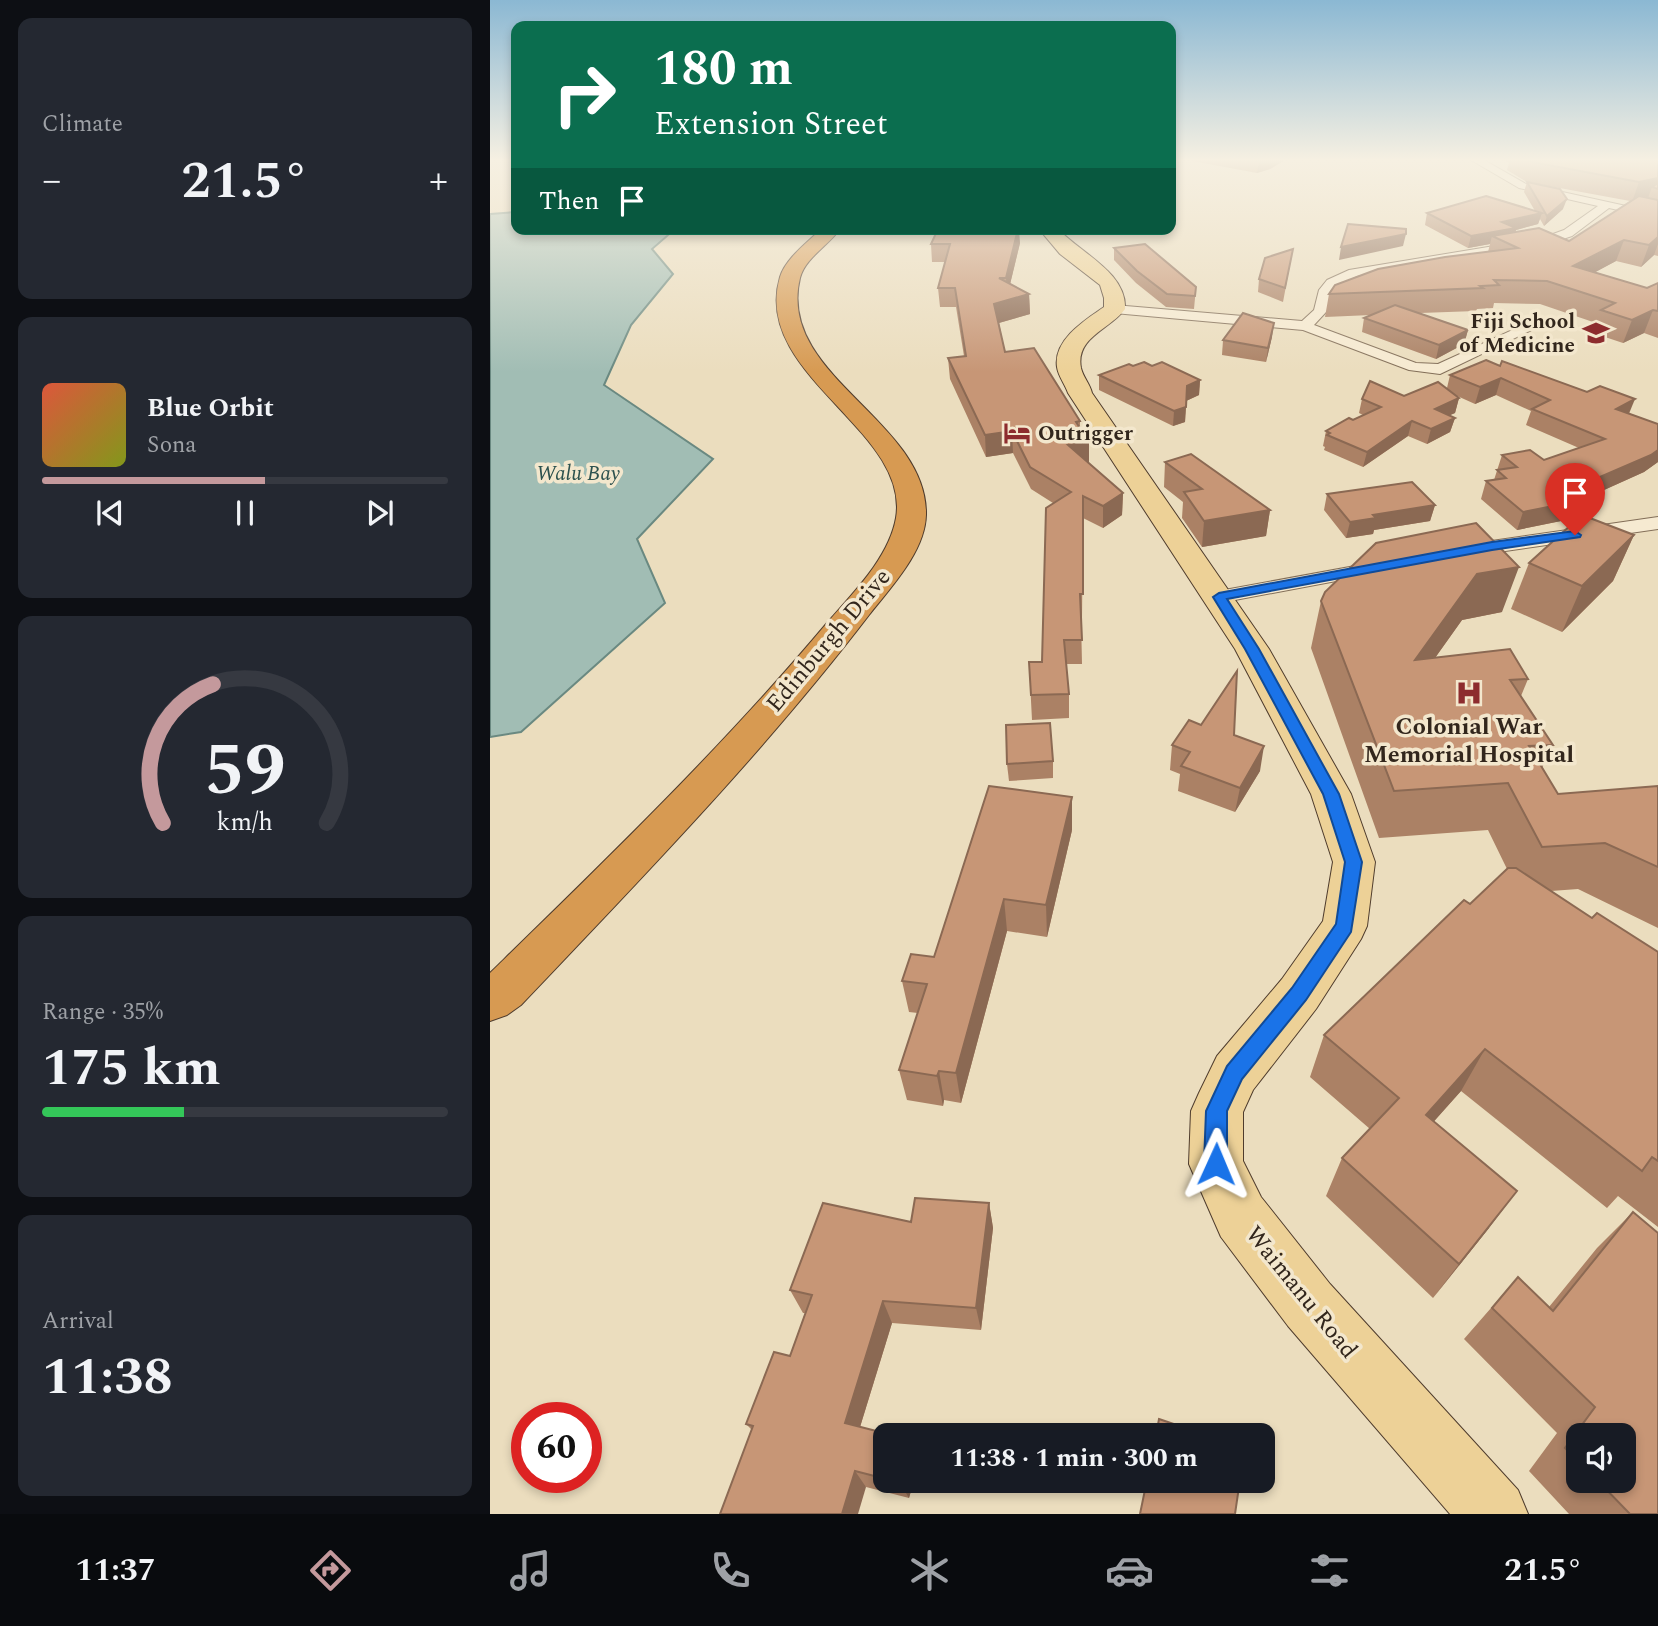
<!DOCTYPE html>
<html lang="en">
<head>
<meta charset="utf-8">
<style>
	:root { --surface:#171b24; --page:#242831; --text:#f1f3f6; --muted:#9ea1a6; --line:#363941; --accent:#c4999c }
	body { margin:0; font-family:Spectral,serif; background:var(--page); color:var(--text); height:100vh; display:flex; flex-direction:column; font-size:26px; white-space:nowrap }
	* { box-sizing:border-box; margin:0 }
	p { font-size:23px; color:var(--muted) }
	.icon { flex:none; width:38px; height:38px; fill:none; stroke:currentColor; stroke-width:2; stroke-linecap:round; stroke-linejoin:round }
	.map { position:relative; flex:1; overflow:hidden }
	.details { display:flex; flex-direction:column; gap:18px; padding:18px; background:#0d0f14; width:490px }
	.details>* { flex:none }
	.top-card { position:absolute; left:21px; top:21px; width:665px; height:214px; border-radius:14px; box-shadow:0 4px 10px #0003; background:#0b6e4f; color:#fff; overflow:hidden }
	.buttons { position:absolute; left:1076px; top:1423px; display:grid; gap:14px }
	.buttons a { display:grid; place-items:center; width:70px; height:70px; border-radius:14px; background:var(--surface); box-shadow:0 4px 10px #0003; font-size:35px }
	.speed { position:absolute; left:21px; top:1402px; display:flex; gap:14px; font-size:35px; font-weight:700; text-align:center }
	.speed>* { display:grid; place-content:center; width:91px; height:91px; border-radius:50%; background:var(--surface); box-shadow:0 4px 10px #0003; line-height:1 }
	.speed .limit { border:10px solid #d22; background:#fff; color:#111 }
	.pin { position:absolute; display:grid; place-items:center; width:60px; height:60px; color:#fff; margin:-72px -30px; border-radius:50% 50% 50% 0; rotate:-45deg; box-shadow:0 0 7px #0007 }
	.pin .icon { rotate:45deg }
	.me { position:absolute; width:77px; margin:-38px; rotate:1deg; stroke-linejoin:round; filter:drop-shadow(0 0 5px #0008) }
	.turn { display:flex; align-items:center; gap:24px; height:147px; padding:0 28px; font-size:32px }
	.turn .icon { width:91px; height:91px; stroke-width:2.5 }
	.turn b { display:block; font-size:49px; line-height:60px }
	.then { display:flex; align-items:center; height:66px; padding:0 28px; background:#0003; gap:14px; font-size:26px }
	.big { font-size:52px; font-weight:700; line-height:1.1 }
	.details .tile { flex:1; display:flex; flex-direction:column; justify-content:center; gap:10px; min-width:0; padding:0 24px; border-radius:14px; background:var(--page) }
	.details .dial { align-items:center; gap:0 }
	.dial svg { height:182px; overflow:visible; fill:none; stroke:var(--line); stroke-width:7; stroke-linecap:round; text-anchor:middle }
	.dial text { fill:var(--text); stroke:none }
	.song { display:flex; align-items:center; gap:21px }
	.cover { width:84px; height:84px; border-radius:10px; background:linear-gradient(135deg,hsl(10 70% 55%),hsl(70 70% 35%)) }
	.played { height:7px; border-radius:4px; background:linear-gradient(90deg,var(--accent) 55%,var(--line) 55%) }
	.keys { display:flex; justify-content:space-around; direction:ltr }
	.heat { display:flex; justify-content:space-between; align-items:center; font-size:38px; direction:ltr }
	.charge { height:10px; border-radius:5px; background:linear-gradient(90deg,#34c759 35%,var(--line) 0) }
	.trip { position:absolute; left:383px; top:1423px; width:402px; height:70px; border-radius:14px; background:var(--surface); box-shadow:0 4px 10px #0003; font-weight:700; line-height:70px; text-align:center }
	.tabs { display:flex; height:112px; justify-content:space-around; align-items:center; background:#090b0e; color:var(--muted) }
	.tabs .icon { width:49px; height:49px }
	.tabs .active { color:var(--accent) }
	.tabs b { font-size:32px; color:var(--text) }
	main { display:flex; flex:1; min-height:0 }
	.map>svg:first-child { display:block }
</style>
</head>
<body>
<main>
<section class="details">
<div class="tile"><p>Climate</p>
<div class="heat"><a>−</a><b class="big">21.5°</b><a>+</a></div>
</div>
<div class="tile">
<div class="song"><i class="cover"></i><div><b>Blue Orbit</b><p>Sona</p></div></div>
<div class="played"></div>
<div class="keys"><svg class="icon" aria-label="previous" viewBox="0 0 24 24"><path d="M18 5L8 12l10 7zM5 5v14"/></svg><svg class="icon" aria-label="pause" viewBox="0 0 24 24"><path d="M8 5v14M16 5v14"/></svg><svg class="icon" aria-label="next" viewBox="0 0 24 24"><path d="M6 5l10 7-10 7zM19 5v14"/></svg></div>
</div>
<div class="tile dial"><svg viewBox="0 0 100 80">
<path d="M14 69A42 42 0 1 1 86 69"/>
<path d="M14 69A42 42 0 0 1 36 8" stroke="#c4999c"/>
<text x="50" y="56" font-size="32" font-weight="700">59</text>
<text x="50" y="72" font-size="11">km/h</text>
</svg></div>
<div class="tile"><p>Range · 35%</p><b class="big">175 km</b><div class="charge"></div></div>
<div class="tile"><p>Arrival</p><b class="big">11:38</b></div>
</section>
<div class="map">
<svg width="1168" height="1514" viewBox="0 0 1168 1514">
	<rect width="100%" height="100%" fill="#ebddbe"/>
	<polygon fill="#a1bdb4" stroke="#6a8981" stroke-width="2" points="26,212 26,229 185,229 162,249 183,274 141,325 114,385 223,459 147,539 175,603 31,732 0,737 0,214"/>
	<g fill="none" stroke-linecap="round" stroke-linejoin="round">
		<g stroke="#826e58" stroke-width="2">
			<g id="street">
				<polygon points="981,160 994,160 1036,184 1168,213 1168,219 1119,208 1082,236 1058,244 867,276 847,286 842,291 837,311 824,325 926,363 948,364 1042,321 1047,320 1054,324 950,374 919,370 813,330 624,313 617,309 624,305 812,321 824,310 829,290 837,280 859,270 1052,238 1074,230 1108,206 1029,188"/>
				<polygon points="1168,517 1168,529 974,557 964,551 974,545"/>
				<polygon points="887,562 894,564 897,568 894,572 729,603 722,601 719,597 722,593 729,591"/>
			</g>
		</g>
		<g stroke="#4f3c2d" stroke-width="2">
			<path id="primary" d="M549,229H568C592,254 637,273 635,309C621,329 585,337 591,368C593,377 600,384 602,393L779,649L861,794L885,862L877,926L871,939L826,1009L763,1090L753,1112V1161L771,1197L840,1284L1028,1490L1038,1514H960L798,1326L731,1237L699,1164L701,1111L709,1093L727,1056L792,979L833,921L843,862L821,794L745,649L578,393C575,384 568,376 567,367C563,340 595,320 614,307V298L610,285L570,254Z"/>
		</g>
		<g stroke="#4f3c2d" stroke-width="2">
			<path id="highway" d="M331,229H350C339,245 315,258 310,278C286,376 438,420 436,515C435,552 400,588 379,615C275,751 149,881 31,1005L17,1015L0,1021V973C116,860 233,747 337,623C362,594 399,558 406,518C421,430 261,375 290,277C296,258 317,243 331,229Z"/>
		</g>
		<use href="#street" fill="#f6ead1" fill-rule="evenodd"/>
		<use href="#primary" fill="#edd197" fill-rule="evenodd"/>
		<use href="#highway" fill="#d79a52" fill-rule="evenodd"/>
	</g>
	<g fill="#ab8165" fill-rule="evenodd">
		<polygon points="697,160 795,160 780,169 767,173"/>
		<polygon points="1013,160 1168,160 1168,256 1164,255 1151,267 1126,261 1105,272 1157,288 1168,283 1168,338 1154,333 1133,343 1103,333 1106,323 1050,304 1004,303 1003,308 987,309 986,311 930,313 978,330 974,344 946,359 872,332 874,318 881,315 835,317 839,294 998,252 1000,244 978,248 935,225 937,213 1045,211 1034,192 1037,182 1073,209 1054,226 1050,219 1048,224 1026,230 1025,232 1079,241 1140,201 1037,182 1017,170 1019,163"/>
		<polygon points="530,243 520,284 539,294 540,314 509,323 515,352 590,421 590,427 599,442 599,463 633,493 632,515 613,528 593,518 592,618 591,618 592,664 576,664 579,694 579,718 542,720 539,662 552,662 563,503 541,489 523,453 496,457 460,379 458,358 474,356 466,307 450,307 448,288 455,262 442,262 441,244"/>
		<polygon points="624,248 706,287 704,309 676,307 646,283 624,260"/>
		<polygon points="803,249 793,302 768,292 769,279"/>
		<polygon points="782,337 776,362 732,355 733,340"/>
		<polygon points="643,366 662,366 710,380 709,395 696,401 695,422 683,426 609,390 609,375"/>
		<polygon points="1010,366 1168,424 1168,462 1154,472 1094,499 1090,510 1074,513 1071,521 1027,530 991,499 996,481 1004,480 1012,455 1054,460 1089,448 1036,425 1041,411 1006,395 985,404 965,395 969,398 965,413 959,415 965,418 960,432 937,444 918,436 873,467 834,450 835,447 833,446 836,431 873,415 869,413 872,399 914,396 957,388 960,375"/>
		<polygon points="675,462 780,510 776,536 712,547 692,518 693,502 674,487"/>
		<polygon points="837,494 945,505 940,521 884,530 883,534 856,538 834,510"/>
		<polygon points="1144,535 1123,581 1072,632 1021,609 1039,563"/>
		<polygon points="831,601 1012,612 972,620 945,658 1038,679 1031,696 1063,745 1052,768 1068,794 1168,786 1168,928 1088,889 1061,891 1102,918 1168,952 1168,1227 1128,1196 1117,1208 971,1091 944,1121 999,1228 943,1298 836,1196 852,1158 880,1129 820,1077 834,1035 980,904 1017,869 998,830 889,838 821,648"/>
		<polygon points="744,735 770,771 745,812 688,791 690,774 680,770 682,745"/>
		<polygon points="563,761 563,778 519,781 517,764"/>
		<polygon points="582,830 557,937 517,931 471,1103 454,1100 453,1106 417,1100 409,1070 428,1013 419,1012 412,981 444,957"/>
		<polygon points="499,1203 503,1228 491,1330 402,1323 370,1427 396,1435 396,1480 424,1480 419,1498 376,1487 261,1429 256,1424 300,1356 315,1313 313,1313 300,1290 421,1222"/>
		<path d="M1143,1212L1168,1514H1079L1039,1471L1067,1433L974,1339L1028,1277L1059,1307L1107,1248ZM1088,1435L1134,1480H1088Z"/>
	</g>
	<g fill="#8b6953">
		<polygon points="769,160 795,160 780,169 767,173"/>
		<polygon points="1168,178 1168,189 1162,187 1158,198 1142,202 1149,182"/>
		<polygon points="1077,199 1073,209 1054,226 1057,216"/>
		<polygon points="1052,213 1048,224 1026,230 1023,240 1002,236 1000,244 978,248 981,236 1012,222"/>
		<polygon points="528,229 529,229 530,243 517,297 516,278"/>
		<polygon points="916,234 913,246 849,260 851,247"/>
		<polygon points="1168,237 1168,244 1164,255 1151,267 1159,245"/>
		<polygon points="1134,240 1126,261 1076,288 1083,266"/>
		<polygon points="539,294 540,314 505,324 504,304"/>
		<polygon points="1163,310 1154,333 1133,343 1142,320"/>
		<polygon points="784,323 782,337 776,362 778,348"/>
		<polygon points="978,330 974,344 946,359 949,345"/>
		<polygon points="1011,378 1006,395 985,404 990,387"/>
		<polygon points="710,380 709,395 696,401 697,386"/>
		<polygon points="969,398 965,413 941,424 945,409"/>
		<polygon points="1145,399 1138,416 1126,409"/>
		<polygon points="696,407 695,422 683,426 684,411"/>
		<polygon points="965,418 960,432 937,444 941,429"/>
		<polygon points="922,421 918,436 873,467 877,452"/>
		<polygon points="522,431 523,453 496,457 495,435"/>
		<polygon points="599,442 599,464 578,445"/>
		<polygon points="1168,450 1168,462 1154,472 1094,499 1090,510 1074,513 1071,521 1027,530 1033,512 1071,498 1089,486"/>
		<polygon points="633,493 632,515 613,528 613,506"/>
		<polygon points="945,505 940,521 884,530 883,534 856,538 860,522 883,515"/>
		<polygon points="780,510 776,536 712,547 714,521"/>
		<polygon points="1144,535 1123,581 1072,632 1092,586"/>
		<polygon points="1029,567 1012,612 972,620 910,707 925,660 987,574"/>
		<polygon points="774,746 770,771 745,812 750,788"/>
		<polygon points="582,797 582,830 557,937 556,905"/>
		<polygon points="514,899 517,931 471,1103 466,1073"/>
		<polygon points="995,1049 971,1091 915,1154 936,1115"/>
		<polygon points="449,1071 454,1100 453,1106 447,1076"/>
		<polygon points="1027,1191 999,1228 943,1298 969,1264"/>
		<polygon points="499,1203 503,1228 491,1330 486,1308"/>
		<polygon points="393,1301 402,1323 366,1440 355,1423"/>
		<polygon points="365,1471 376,1487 368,1514 352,1514"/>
		<polygon points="410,1480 424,1480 419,1498 410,1483"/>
	</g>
	<g fill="#c79676" stroke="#8b6953" stroke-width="2">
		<polygon points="1039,160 1168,160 1168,178 1149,182 1042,162"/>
		<polygon points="1037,182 1070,189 1077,199 1057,216"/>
		<polygon points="1168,183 1168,189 1162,187"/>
		<polygon points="996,196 1052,213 1012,222 1026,228 981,236 937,213"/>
		<polygon points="1149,196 1168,200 1168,237 1159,245 1134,240 1083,266 1157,288 1168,283 1168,311 1163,310 1142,320 1111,310 1125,303 1057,281 1004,280 1009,285 990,286 993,288 839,294 845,285 888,269 955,257 1028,248 1002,236 1049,228 1079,241"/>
		<polygon points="858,224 916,229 916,234 851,247"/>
		<polygon points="448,229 528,229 516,278 509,278 539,294 504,304 515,352 544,348 590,421 586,422 599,442 578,445 633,493 613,506 593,496 593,594 590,594 592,640 574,640 579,694 541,695 539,662 552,662 556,508 581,492 540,467 522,431 495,435 458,358 476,356 465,288 448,288 460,244 441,244"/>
		<polygon points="655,244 706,287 705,296 677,294 647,271 624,248"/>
		<polygon points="803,249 795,288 769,279 775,258"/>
		<polygon points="905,305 978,330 949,345 874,318"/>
		<polygon points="753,313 784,323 778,348 733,340"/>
		<polygon points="996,360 1010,366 1012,361 1097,392 1110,386 1145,399 1126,409 1168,424 1168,450 1161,455 1089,486 1097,492 1071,498 1078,503 1033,512 996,481 1016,478 1007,470 1027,467 1012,455 1040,450 1054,460 1115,439 1042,409 1060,400 1011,378 990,387 960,375"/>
		<polygon points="654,362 662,366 672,362 710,380 697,386 696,407 684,411 609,375 639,364 643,366"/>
		<polygon points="880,381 914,396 948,382 969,398 945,409 965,418 941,429 922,421 877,452 837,435 840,433 836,431 859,418 863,420 891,407 872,399"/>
		<polygon points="701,454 780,510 714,521 694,492 712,489 675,462"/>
		<polygon points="922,482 945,505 883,515 886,518 860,522 837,494"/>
		<polygon points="1092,515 1144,535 1092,586 1039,563"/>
		<polygon points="986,523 1029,567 987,574 925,660 1020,649 1038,679 1020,680 1063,745 1039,746 1068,794 1168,786 1168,867 1115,843 1052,847 1018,783 904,791 831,601 835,592 886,543"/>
		<polygon points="747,671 744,735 774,746 750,788 691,766 700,752 682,745 699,720 711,725"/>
		<polygon points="560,723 563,761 517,764 516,725"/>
		<polygon points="499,786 582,797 556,905 514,899 466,1073 449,1071 447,1076 409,1070 437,984 412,981 421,954 444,957"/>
		<polygon points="1018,868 1026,868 1102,918 1107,913 1168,952 1168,1161 1162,1157 1152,1171 995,1049 936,1115 1027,1191 969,1264 852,1158 909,1098 834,1035 974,900 980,904"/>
		<polygon points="425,1198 499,1203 486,1308 393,1301 355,1423 402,1435 396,1435 396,1479 365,1471 352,1514 230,1514 263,1426 256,1424 284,1352 300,1356 322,1295 300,1290 333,1203 421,1222"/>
		<polygon points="1143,1212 1168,1233 1168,1514 1140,1514 1107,1480 1134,1480 1134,1435 1088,1435 1088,1462 1075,1448 1105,1407 1002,1308 1028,1277 1063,1311"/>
		<polygon points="669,1419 716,1435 666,1435"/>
		<polygon points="657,1480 750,1480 745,1514 650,1514"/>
	</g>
	<linearGradient id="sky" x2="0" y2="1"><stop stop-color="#8bb8d3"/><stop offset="0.43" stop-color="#f6f0e2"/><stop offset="1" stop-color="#f6f0e2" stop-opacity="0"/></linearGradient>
	<rect width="1168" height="372" fill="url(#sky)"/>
	<polygon fill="#1a73e8" stroke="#114b97" stroke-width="2" points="1085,531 1091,535 1090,537 1002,550 737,599 769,649 849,794 872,862 861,932 816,1000 752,1079 737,1111 737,1164 733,1172 726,1175 718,1172 714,1164 716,1111 737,1066 802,988 846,924 855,862 833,794 755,649 723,597 729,593 1002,542"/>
	<defs>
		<g id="university-bare" transform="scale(2.1)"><path d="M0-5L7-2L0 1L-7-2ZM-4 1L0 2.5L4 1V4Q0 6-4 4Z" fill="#8d2c2e" stroke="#f3e7cd" stroke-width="2.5" paint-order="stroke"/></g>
		<g id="hotel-bare" transform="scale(2.1)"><path d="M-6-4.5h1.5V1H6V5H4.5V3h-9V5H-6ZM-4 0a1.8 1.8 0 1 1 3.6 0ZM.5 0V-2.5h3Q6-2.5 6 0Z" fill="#8d2c2e" stroke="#f3e7cd" stroke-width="2.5" paint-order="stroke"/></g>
		<g id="hospital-bare" transform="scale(2.1)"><path d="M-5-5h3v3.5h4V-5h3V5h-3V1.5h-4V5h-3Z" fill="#8d2c2e" stroke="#f3e7cd" stroke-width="2.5" paint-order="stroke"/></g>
	</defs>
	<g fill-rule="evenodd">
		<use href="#university-bare" x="1106" y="333"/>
		<use href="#hotel-bare" x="527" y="433"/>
		<use href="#hospital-bare" x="979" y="693"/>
	</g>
	<g text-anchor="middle" stroke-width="7" stroke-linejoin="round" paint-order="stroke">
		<g font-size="21" font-weight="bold" fill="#32261c" stroke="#f3e7cd" text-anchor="end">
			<text x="1085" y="328">Fiji School<tspan x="1085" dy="24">of Medicine</tspan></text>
			<text x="548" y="440" text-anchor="start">Outrigger</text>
		</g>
		<g font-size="21" font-style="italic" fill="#2c514e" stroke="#f3e7cd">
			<text x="88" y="480">Walu Bay</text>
		</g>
		<g font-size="24" fill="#32261c" stroke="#f3e7cd">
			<text transform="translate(338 640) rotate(-50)" y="8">Edinburgh Drive</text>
			<text transform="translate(812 1292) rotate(51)" y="8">Waimanu Road</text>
		</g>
		<g font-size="24" font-weight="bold" fill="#32261c" stroke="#f3e7cd">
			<text x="979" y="734">Colonial War<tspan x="979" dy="28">Memorial Hospital</tspan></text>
		</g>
	</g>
</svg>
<div class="buttons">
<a><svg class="icon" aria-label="sound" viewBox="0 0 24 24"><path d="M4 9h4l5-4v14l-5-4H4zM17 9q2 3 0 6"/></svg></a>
</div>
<div class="speed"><div class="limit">60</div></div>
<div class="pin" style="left:1085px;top:535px;background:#d93025"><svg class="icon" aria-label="arrive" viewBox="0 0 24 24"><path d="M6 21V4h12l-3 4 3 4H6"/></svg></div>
<svg class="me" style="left:726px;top:1164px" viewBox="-20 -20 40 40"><path d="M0-17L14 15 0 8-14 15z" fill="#1a73e8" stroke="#fff" stroke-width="4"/></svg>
<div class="trip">11:38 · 1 min · 300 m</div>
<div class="top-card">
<div class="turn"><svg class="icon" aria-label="right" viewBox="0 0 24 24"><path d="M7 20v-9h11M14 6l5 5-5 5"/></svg><div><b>180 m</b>Extension Street</div></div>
<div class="then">Then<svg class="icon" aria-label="arrive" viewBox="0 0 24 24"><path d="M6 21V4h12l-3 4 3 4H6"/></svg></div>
</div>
</div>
</main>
<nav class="tabs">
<b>11:37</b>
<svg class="icon active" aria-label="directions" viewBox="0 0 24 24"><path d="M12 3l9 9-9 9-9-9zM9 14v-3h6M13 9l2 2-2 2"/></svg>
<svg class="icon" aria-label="music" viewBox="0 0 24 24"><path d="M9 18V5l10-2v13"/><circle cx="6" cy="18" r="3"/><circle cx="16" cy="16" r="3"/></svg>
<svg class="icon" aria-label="phone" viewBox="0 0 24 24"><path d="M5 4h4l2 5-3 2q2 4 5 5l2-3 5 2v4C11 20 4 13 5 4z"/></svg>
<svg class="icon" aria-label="climate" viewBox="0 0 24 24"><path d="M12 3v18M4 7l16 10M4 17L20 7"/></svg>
<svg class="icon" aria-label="car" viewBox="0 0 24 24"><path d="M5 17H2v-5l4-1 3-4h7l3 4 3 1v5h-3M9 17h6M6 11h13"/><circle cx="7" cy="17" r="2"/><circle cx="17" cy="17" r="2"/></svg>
<svg class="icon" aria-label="filters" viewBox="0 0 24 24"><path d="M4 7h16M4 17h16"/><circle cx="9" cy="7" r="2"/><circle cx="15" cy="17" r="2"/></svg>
<b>21.5°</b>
</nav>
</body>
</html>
